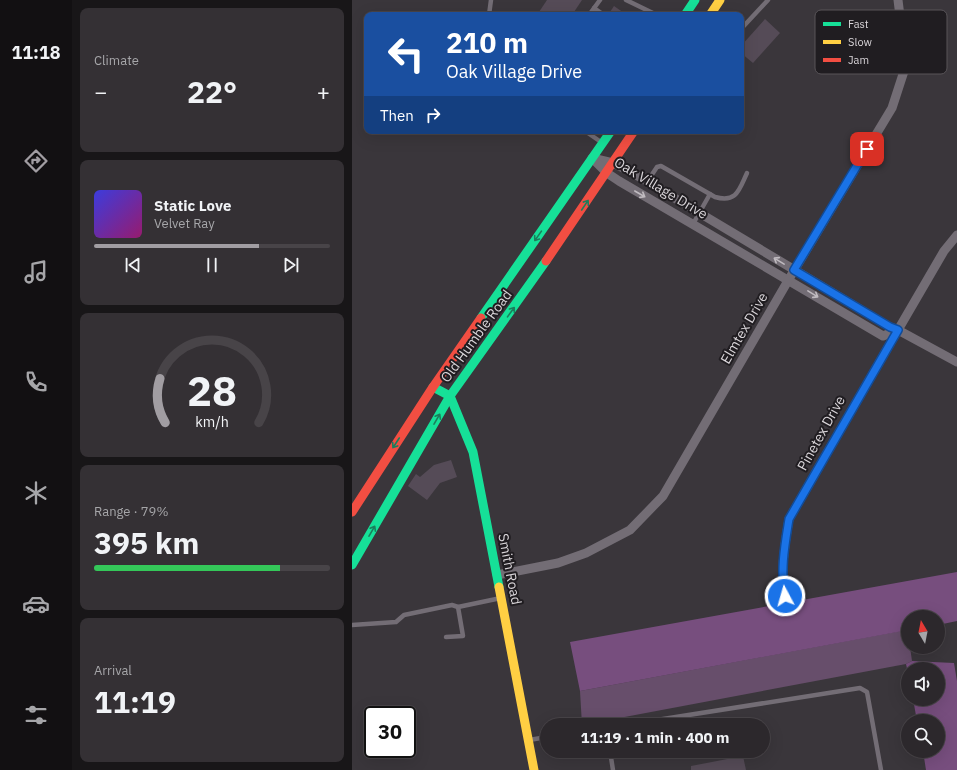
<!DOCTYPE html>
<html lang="en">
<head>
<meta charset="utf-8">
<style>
	:root { --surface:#2c282c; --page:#343034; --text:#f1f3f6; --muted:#a6a6a9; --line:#484448; --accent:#a19da2 }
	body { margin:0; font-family:"IBM Plex Sans",sans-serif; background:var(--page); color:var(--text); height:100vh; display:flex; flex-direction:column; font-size:15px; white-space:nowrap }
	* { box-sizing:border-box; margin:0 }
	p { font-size:13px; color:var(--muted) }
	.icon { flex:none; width:22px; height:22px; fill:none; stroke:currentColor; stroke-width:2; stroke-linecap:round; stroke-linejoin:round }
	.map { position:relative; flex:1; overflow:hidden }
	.details { display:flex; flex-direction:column; gap:8px; padding:8px; background:#181618; width:280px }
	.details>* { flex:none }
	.hud { position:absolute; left:12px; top:12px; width:380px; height:122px; border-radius:8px; box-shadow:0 4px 16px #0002,0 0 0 1px var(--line); background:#1a4fa0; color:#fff; overflow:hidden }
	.needle { width:26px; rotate:350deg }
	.tools { position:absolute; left:549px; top:610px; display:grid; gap:8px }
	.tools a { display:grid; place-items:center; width:44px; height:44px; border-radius:50%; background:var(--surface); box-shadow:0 4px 16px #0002,0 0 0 1px var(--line); font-size:20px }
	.speed { position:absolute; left:12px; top:706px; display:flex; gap:8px; font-size:20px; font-weight:700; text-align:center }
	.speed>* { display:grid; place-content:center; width:52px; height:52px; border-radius:50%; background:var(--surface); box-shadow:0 4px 16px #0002,0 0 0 1px var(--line); line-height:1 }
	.speed .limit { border:2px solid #111; border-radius:6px; background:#fff; color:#111 }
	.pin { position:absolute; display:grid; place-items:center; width:34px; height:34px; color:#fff; margin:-17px; border-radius:8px; box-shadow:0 2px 6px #0006 }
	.me { position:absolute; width:44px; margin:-22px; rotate:354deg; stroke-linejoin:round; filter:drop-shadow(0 0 3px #0008) }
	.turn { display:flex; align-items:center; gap:14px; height:84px; padding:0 16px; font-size:18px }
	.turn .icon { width:52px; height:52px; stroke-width:2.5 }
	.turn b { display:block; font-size:28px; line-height:34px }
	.then { display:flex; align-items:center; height:38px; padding:0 16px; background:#0003; gap:8px; font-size:15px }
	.big { font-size:30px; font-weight:700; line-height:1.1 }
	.details .tile { flex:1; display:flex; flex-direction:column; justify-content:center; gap:6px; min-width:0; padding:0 14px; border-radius:8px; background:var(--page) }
	.details .dial { align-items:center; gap:0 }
	.dial svg { height:104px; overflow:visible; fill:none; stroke:var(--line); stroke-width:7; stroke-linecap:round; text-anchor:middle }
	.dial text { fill:var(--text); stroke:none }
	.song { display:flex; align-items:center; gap:12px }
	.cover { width:48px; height:48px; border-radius:6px; background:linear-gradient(135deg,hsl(240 70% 55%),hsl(320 70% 35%)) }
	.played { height:4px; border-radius:2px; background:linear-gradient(90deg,var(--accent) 70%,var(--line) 70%) }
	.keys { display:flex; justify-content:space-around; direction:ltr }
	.heat { display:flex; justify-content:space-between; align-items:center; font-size:22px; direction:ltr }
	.charge { height:6px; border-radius:3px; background:linear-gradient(90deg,#34c759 79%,var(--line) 0) }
	.trip { position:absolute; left:188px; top:718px; width:230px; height:40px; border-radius:20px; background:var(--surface); box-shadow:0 4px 16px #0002,0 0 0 1px var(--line); font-weight:700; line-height:40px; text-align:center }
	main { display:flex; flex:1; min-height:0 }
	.tab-bar { display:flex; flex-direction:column; width:72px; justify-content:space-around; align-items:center; background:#121012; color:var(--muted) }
	.tab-bar .icon { width:28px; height:28px }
	.tab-bar .current { color:var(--accent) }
	.tab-bar b { font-size:18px; color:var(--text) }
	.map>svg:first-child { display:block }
</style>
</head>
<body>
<main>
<nav class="tab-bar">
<b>11:18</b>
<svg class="icon current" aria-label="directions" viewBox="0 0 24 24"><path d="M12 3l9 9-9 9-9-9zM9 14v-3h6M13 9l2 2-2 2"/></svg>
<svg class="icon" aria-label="music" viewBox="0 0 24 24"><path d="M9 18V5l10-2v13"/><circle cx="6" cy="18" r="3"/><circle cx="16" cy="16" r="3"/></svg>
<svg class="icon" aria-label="phone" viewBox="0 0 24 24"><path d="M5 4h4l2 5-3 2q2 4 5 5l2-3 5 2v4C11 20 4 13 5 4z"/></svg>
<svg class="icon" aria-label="climate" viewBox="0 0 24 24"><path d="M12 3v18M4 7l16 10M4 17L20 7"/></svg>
<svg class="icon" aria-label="car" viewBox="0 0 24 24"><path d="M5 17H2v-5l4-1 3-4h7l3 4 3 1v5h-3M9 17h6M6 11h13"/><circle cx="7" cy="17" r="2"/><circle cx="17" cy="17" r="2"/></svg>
<svg class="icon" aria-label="filters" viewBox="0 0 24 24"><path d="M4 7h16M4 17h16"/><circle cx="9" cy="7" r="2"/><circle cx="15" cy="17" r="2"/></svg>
</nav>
<section class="details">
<div class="tile"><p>Climate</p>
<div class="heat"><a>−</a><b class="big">22°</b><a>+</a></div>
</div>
<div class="tile">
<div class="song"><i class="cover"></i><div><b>Static Love</b><p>Velvet Ray</p></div></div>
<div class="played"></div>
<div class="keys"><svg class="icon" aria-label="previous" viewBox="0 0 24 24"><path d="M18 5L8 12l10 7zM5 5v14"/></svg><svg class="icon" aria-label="pause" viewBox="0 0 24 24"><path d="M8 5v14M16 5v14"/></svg><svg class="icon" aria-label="next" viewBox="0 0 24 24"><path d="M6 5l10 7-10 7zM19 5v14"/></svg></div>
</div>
<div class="tile dial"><svg viewBox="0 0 100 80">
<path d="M14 69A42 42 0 1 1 86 69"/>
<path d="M14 69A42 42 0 0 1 10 35" stroke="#a19da2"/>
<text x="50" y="56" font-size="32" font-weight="700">28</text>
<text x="50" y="72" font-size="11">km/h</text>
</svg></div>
<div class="tile"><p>Range · 79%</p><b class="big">395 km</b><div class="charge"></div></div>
<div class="tile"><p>Arrival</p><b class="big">11:19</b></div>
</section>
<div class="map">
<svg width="605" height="770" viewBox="0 0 605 770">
	<rect width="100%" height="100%" fill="#3a363b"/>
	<polygon fill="#674e6b" points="554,630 556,647 558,647 560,661 554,664 230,725 228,691"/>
	<g fill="#774e7e">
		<polygon points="605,572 605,621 586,625 586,617 556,617 556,630 228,691 218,642"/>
		<polygon points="560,661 602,663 605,681 605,770 574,770 571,751 586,751 586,721 565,721 561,699 586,699 586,669 556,669 556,673 554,664"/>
	</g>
	<g fill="#554b57">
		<polygon points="195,0 230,0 220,15 185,15"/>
		<polygon points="262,6 275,15 256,15"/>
		<polygon points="413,19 428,33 401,63 389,53 389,46"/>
		<polygon points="99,460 105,477 88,483 75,500 56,486 64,474 68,477 82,465"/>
		<polygon points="391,756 394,770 339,770 339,766"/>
	</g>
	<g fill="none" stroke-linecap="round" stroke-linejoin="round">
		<g stroke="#736d75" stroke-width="4.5">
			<polyline points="274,0 305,15"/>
			<polyline points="242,8 252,15"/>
			<polyline points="137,15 139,0"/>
			<polyline points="237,15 248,0"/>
			<polyline points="389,29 416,0"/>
			<polyline points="233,131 249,142"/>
			<path d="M295,182L305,167L309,166L363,197C385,203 387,190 395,173"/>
			<polyline points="341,224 358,194"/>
			<polyline points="0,625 44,622 52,615 100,605 106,607 149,598"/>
			<polyline points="94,637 111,636 106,607"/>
			<polyline points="273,725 508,688 515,692 529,770"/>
			<polyline points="177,740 195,737"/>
			<polyline points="258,751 261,770"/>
		</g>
		<g stroke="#736d75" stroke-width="9">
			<polyline points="240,158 261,163 279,172 538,327 546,330 605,362"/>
			<polyline points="241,159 255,173 267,181 531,336 546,330"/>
			<polyline points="145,575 206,563 234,553 278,530 311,496 437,279 540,108 554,65 546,0"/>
			<path d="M433,596C428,570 433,544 437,519L546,330L592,251L605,235"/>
		</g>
		<g stroke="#16e098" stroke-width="9">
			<polyline points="333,15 343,0"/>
			<polyline points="129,318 259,131"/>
			<polyline points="81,387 98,396 121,452 147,587"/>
			<polyline points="0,565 98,396 194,261"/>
		</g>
		<g stroke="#ffcf43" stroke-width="9">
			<polyline points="358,15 368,0"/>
			<polyline points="147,587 182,770"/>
		</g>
		<g stroke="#f24e42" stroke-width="9">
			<polyline points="194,261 282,131"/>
			<polyline points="0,512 81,387 129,318"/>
		</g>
	</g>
	<defs><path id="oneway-shaft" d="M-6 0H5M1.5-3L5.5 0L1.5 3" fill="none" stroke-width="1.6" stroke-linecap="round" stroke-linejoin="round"/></defs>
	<g stroke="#c0bbc0">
		<use href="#oneway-shaft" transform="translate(288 194) rotate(30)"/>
		<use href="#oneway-shaft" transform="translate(427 261) rotate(-149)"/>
		<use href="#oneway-shaft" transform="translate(461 294) rotate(31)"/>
	</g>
	<g stroke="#1b7e5c">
		<use href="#oneway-shaft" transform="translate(233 205) rotate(-56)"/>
		<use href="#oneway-shaft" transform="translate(186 236) rotate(125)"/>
		<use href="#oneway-shaft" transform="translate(159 312) rotate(-54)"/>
		<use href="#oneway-shaft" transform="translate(85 419) rotate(-60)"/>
		<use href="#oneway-shaft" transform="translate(44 443) rotate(123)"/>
		<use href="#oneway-shaft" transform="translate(20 531) rotate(-60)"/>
	</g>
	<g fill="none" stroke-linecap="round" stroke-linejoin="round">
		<g stroke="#114b97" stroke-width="10">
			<path id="route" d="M433,596C428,570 433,544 437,519L546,330L538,327L442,270L515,149"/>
		</g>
		<use href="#route" stroke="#1a73e8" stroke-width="7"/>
	</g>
	<g text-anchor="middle" stroke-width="4" stroke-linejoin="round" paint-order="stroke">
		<g font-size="14" fill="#d9d5d9" stroke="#201d21">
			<text transform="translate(309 188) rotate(31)" y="5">Oak Village Drive</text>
			<text transform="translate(392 328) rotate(-60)" y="5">Elmtex Drive</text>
			<text transform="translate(124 336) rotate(-54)" y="5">Old Humble Road</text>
			<text transform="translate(469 433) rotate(-61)" y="5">Pinetex Drive</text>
			<text transform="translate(158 569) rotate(79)" y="5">Smith Road</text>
		</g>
	</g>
	<rect x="463" y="10" width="132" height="64" rx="6" fill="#201d21" stroke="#585458" stroke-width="1"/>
	<rect x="471" y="22" width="18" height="4" fill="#16e098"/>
	<rect x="471" y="40" width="18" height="4" fill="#ffcf43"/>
	<rect x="471" y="58" width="18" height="4" fill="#f24e42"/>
	<g font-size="11" fill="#d9d5d9">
		<text x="496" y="28">Fast</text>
		<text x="496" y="46">Slow</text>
		<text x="496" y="64">Jam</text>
	</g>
</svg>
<div class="tools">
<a><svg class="needle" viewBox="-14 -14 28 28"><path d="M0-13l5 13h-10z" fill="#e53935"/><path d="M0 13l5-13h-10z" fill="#a6a6a9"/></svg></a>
<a><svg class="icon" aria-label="sound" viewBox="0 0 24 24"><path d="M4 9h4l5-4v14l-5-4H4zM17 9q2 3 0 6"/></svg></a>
<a><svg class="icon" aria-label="search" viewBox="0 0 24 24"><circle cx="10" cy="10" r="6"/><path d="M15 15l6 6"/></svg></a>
</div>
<div class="speed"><div class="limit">30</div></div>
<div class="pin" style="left:515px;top:149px;background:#d93025"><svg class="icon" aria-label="arrive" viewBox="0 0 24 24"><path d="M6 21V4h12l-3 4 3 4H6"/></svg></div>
<svg class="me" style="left:433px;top:596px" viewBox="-20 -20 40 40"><circle r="17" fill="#1a73e8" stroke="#fff" stroke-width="3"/><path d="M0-11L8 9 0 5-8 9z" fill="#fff"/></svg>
<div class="trip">11:19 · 1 min · 400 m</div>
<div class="hud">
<div class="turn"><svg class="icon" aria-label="left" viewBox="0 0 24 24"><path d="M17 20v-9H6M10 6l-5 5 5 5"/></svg><div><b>210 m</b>Oak Village Drive</div></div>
<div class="then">Then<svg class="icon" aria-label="right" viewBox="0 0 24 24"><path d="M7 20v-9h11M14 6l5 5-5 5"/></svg></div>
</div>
</div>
</main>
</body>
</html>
